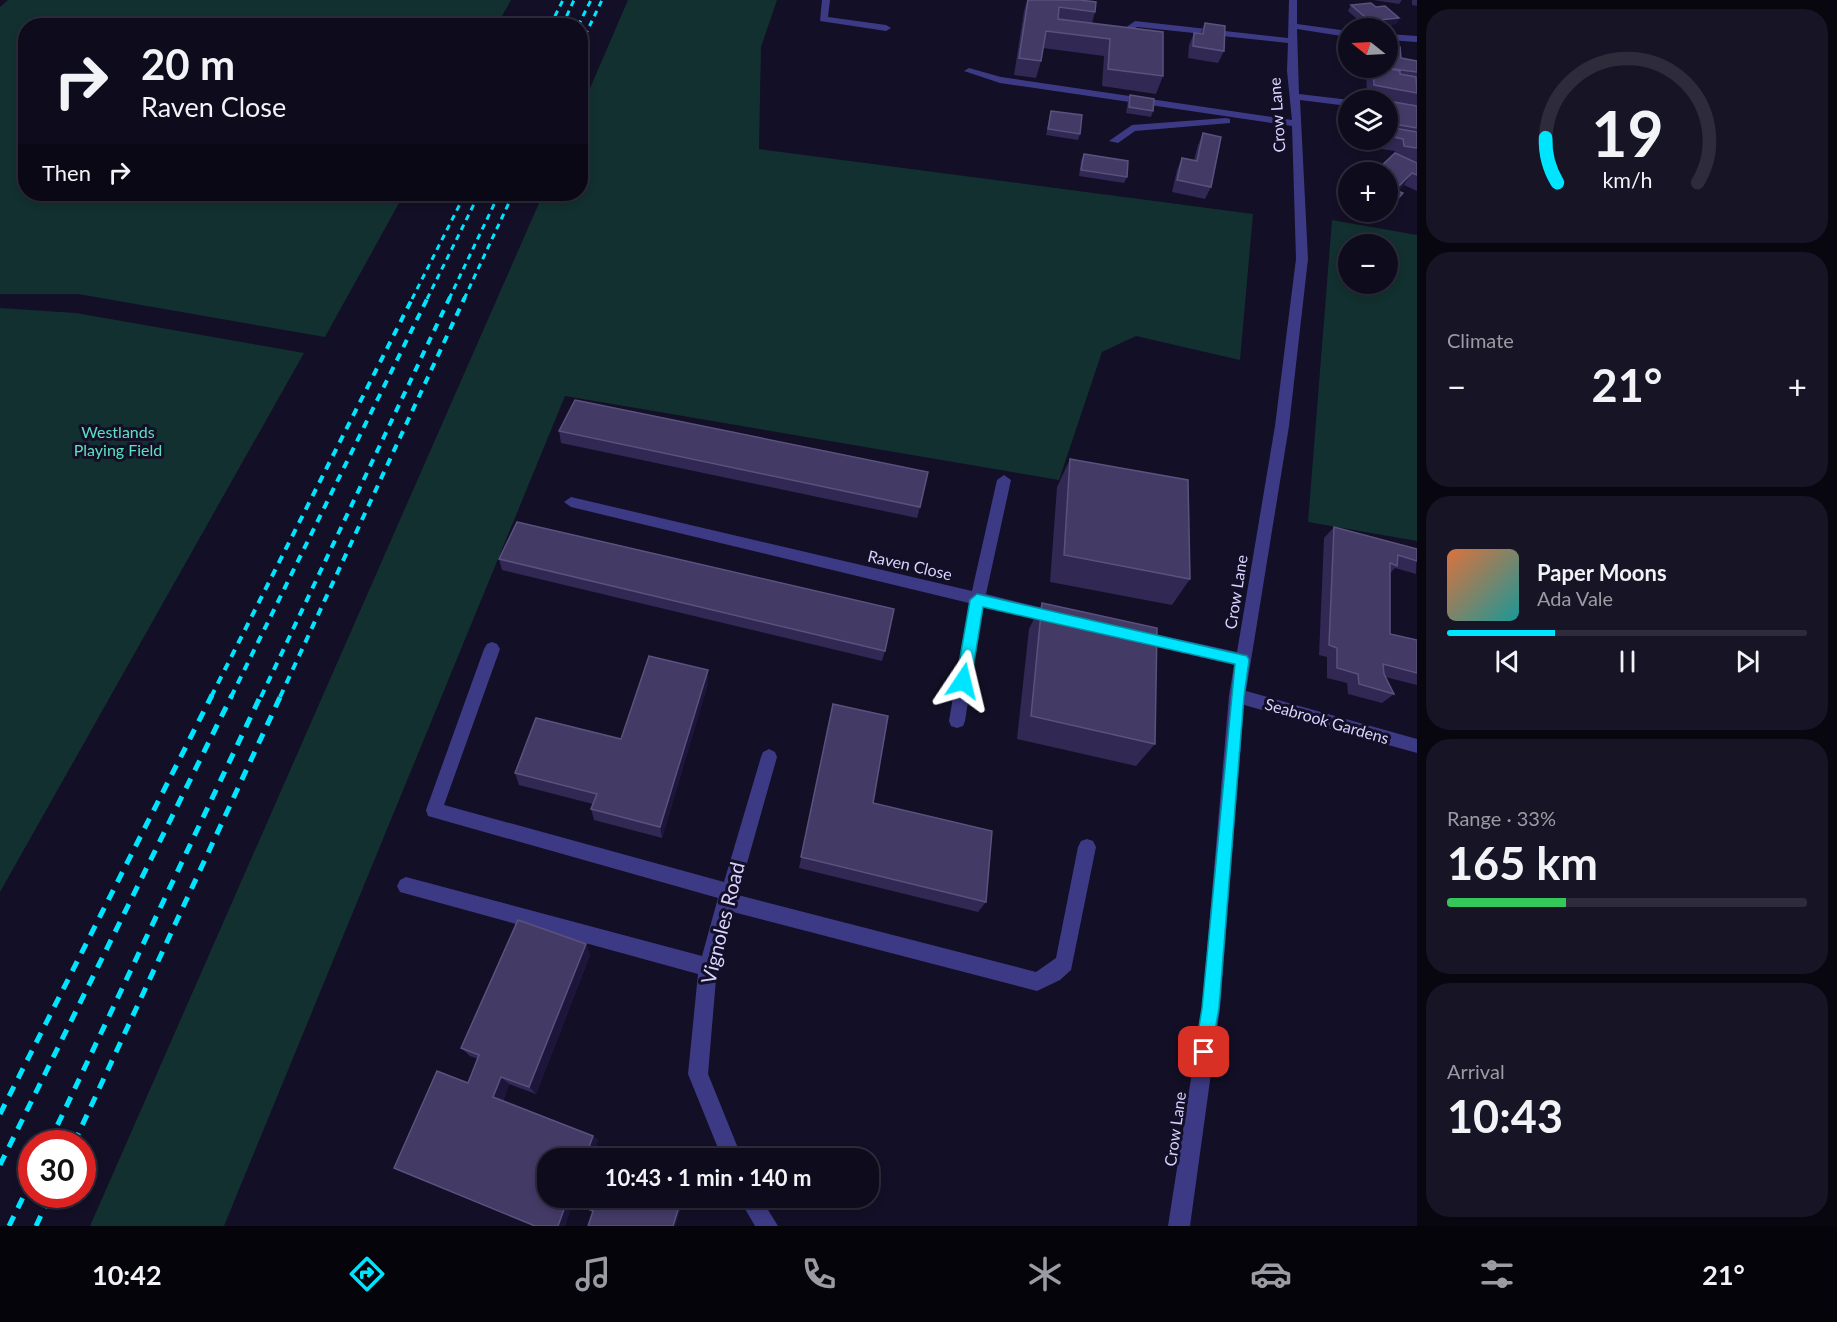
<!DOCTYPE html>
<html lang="en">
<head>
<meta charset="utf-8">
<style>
	:root { --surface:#0e0b1c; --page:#171425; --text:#f1f3f6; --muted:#9b9ba3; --line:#2e2b3b; --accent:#00e5ff }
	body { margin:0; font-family:Lato,sans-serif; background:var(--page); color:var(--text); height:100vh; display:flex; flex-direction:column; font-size:22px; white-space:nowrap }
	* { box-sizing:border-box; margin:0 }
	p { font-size:20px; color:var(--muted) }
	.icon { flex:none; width:33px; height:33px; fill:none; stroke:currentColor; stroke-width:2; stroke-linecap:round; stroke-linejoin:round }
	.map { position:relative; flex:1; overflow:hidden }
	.drawer { display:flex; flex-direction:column; gap:9px; padding:9px; background:#08060f; width:420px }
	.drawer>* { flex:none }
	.banner { position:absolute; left:18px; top:18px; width:570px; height:183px; border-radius:24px; box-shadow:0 3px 9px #0003,0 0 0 2px var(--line); background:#0e0b1c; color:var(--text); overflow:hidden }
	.needle { width:39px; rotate:288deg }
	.fabs { position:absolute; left:1338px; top:18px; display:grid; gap:12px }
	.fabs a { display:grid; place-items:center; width:60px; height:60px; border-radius:50%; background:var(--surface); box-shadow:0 3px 9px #0003,0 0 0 2px var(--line); font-size:30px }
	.speed { position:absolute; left:18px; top:1130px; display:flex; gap:12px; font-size:30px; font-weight:700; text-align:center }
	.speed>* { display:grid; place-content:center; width:78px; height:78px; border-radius:50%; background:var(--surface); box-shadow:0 3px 9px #0003,0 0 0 2px var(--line); line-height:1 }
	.speed .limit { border:9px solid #d22; background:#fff; color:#111 }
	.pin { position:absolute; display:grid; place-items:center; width:51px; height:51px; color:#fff; margin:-26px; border-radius:12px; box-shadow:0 3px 9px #0006 }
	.me { position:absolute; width:66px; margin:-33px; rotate:10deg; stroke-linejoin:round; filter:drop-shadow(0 0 4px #0008) }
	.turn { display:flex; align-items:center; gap:21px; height:126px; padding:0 24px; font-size:27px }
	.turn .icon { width:78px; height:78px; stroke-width:2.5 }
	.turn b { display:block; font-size:42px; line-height:51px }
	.then { display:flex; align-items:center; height:57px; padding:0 24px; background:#0003; gap:12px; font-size:22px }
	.big { font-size:45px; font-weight:700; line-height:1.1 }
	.drawer .widget { flex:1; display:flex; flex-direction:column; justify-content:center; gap:9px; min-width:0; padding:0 21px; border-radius:24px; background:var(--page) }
	.drawer .dial { align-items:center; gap:0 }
	.dial svg { height:156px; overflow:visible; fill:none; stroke:var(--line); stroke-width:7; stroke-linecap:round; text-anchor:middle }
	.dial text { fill:var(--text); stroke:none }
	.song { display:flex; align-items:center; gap:18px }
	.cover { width:72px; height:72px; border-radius:9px; background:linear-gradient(135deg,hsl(20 70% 55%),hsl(180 70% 35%)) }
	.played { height:6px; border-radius:3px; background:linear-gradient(90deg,var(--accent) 30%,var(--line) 30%) }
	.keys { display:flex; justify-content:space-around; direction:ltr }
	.heat { display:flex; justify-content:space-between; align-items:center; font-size:33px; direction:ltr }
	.charge { height:9px; border-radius:4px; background:linear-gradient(90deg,#34c759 33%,var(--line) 0) }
	.trip { position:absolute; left:537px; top:1148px; width:342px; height:60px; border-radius:24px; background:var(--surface); box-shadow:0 3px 9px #0003,0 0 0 2px var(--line); font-weight:700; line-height:60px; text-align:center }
	.dock { display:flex; height:96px; justify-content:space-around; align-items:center; background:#06040b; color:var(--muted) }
	.dock .icon { width:42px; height:42px }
	.dock .active { color:var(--accent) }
	.dock b { font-size:27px; color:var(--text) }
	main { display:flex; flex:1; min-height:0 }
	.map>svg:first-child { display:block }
</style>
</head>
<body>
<main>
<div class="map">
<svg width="1417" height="1226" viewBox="0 0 1417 1226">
	<rect width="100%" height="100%" fill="#130f26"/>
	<g fill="#12302f" fill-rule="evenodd">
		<polygon points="8,0 511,0 497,25 26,26 26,194 404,194 325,337 78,294 0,294 0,7"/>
		<polygon points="628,0 777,0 761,47 759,149 1253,214 1240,360 1136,336 1102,352 1059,480 565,396 224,1226 90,1226 543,194 580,194 581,109"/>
		<path d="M1332,220L1417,235V541L1308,522ZM1348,244H1388V284H1348Z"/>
		<polygon points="0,308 76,313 304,353 0,892"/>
	</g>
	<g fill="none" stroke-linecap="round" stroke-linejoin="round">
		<g fill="#3d3a85" fill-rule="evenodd">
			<polygon points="822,0 830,0 828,17 886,25 891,28 886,31 820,21"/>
			<polygon points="1289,0 1297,0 1297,24 1348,31 1348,37 1297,29 1299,94 1350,100 1348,106 1300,100 1308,259 1289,426 1246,691 1417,739 1417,753 1244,705 1220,1008 1190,1226 1168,1226 1202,1008 1229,696 1234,665 1137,642 1132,641 1129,636 1132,631 1137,630 1237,652 1275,426 1296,259 1292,126 1000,83 964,71 969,68 1001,77 1292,120 1287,71 1288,43 1137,27 1129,33 1121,31 1135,21 1288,38"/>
			<polygon points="1388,34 1417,36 1417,42 1388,40"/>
			<polygon points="1226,118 1230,119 1230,123 1135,131 1118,143 1109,141 1132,125"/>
			<polygon points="1004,475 1011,480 986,594 1055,611 1060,613 1063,617 1060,621 1055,623 983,606 965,721 963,726 957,728 951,726 949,721 969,603 571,507 564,502 571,497 972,591 997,480"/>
			<polygon points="492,642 497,644 500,649 444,805 724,882 761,757 763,752 769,749 775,752 777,757 738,895 1036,972 1056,958 1078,847 1081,841 1087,839 1093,841 1096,847 1071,970 1060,980 1037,991 733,912 717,967 708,1074 742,1158 722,1158 688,1074 698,974 400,892 397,886 400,880 406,877 702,956 718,898 428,816 426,810 484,649 487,644"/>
			<polygon points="738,1197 760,1197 778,1226 755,1226"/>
		</g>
		<g stroke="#00e5ff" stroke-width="3" stroke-dasharray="6 5" stroke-linecap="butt">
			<polyline points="550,26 563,0"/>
			<polyline points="562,26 574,0"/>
			<polyline points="578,26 591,0"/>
			<polyline points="580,46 602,0"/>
			<polyline points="412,299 465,194"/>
			<polyline points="427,299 479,194"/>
			<polyline points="449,299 499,194"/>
			<polyline points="464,299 513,194"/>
		</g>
		<g stroke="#00e5ff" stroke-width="4" stroke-dasharray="8 7" stroke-linecap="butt">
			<polyline points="211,697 413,297"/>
			<polyline points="231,697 428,297"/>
			<polyline points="261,697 450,297"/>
			<polyline points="280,697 465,297"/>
		</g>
		<g stroke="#00e5ff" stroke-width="5" stroke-dasharray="11 9" stroke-linecap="butt">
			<polyline points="0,1114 212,695"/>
			<polyline points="49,1143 261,695"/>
			<polyline points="74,1143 281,695"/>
			<polyline points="0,1165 232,695"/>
			<polyline points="9,1226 32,1179"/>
			<polyline points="36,1226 51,1194"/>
		</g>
	</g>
	<g fill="#312854">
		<polygon points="1027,0 1080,0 1095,12 1092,23 1163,76 1156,94 1102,86 1104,56 1043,48 1041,61 1036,78 1014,75 1024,11"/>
		<polygon points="1374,0 1402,0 1399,4"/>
		<polygon points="1412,0 1417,0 1417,6 1412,5"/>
		<polygon points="1351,5 1376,7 1399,18 1396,24 1366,27 1348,11"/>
		<polygon points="1205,23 1224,51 1218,63 1188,58 1189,45 1194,33 1200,34"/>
		<polygon points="1401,58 1417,61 1417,162 1414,161 1417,163 1417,191 1404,185 1398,191 1403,193 1395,205 1384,217 1372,212 1388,212 1388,172 1396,154 1395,151 1375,148 1374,140 1388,140 1388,100 1367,97 1366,68 1388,68"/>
		<polygon points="1130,95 1153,111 1151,117 1126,113 1128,101"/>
		<polygon points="1051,111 1080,134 1078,140 1046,135"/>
		<polygon points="1203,133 1211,187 1205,199 1172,192 1177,170 1182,158 1194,160 1198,145"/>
		<polygon points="1084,154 1127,177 1124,183 1079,176 1081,160"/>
		<polygon points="559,431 920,507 917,518 561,443"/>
		<polygon points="1070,459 1190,579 1172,605 1050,582 1057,487"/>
		<polygon points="1334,527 1417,549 1416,574 1395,568 1390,573 1390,634 1417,640 1417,685 1385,677 1394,694 1382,703 1348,694 1347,683 1327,678 1327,657 1319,655 1324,538"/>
		<polygon points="499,559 885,651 882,661 502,570"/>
		<polygon points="1042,603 1155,744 1136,766 1017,739 1029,629"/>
		<polygon points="708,683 662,838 594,820 591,809 593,804 519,785 515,773 621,739"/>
		<polygon points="833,704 873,803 986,902 978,912 799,868"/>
		<polygon points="518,920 586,944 590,955 536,1094 509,1084 503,1101 593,1136 598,1140 592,1158 548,1158 548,1197 684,1197 675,1226 588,1226 593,1211 572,1203 565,1226 535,1226 394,1168 437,1071 468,1083 478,1059 470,1056 461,1048"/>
	</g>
	<g fill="#1d163a">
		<polygon points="1399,18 1396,24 1366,27 1370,21"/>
		<polygon points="1412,173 1404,185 1388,202 1395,190"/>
		<polygon points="1403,193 1395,205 1384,217 1392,205"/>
		<polygon points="708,670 708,683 662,838 660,827"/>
		<polygon points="586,944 590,955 536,1094 529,1087"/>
		<polygon points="501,1077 509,1084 502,1103 493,1097"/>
		<polygon points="593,1136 598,1140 592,1158 585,1158"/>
		<polygon points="682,1197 684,1197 675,1226 673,1226"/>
		<polygon points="567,1201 573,1203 565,1226 558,1226"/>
	</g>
	<g fill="#433a66" stroke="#5a527e" stroke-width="1.5">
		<polygon points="1028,0 1080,0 1096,2 1095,12 1059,7 1058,19 1163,32 1163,76 1108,69 1110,39 1046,31 1041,61 1019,58"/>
		<polygon points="1371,3 1376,7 1385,6 1399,18 1370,21 1351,5"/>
		<polygon points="1205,23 1225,26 1224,51 1193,46 1194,33 1203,34"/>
		<polygon points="1388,45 1400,47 1401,58 1417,61 1417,72 1386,68 1400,71 1400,74 1416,77 1417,93 1374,85 1373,68 1388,68"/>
		<polygon points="1130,95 1154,99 1153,111 1129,107"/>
		<polygon points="1388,101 1417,106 1417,128 1388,123"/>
		<polygon points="1051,111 1082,115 1080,134 1048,129"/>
		<polygon points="1388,127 1417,132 1417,148 1404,146 1403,139 1388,136"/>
		<polygon points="1203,133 1221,137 1211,187 1177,180 1182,158 1197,161"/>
		<polygon points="1395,153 1417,163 1417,175 1412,173 1395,190 1403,193 1392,205 1388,203 1388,172 1375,172"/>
		<polygon points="1084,154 1128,161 1127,177 1081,170"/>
		<polygon points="575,400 928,472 920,507 559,431"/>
		<polygon points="1070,459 1188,480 1190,579 1064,555"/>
		<polygon points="517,522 894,609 885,651 499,559"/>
		<polygon points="1334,527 1417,549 1417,561 1398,555 1397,566 1390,563 1390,634 1417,640 1417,673 1383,664 1384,674 1394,694 1359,684 1358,674 1337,668 1337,648 1329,645"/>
		<polygon points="1042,603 1157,628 1155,744 1031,716"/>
		<polygon points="649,656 708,670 660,827 591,809 597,794 515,773 536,718 621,739"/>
		<polygon points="833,704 888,716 873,803 992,831 986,902 801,857"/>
		<polygon points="518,920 586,944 529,1087 501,1077 493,1097 593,1136 585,1158 548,1158 548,1197 682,1197 673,1226 588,1226 593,1211 567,1201 558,1226 535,1226 394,1168 437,1071 468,1083 479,1055 461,1048"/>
	</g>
	<polygon fill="#00e5ff" stroke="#0095a6" stroke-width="1.5" points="977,594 1247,656 1249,660 1244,696 1219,1008 1210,1058 1204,1061 1198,1058 1195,1052 1202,1008 1235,664 983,607 971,681 968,685 963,687 958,685 956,681 970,600"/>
	<g text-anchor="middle" stroke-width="6" stroke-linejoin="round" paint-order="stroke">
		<g font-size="16" fill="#d9d4ff" stroke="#130f26">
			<text transform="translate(1277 115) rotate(-94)" y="6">Crow Lane</text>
			<text transform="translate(910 565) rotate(13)" y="6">Raven Close</text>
			<text transform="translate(1236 592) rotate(-81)" y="6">Crow Lane</text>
			<text transform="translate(1327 721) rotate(16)" y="6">Seabrook Gardens</text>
			<text transform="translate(1175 1129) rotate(-82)" y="6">Crow Lane</text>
		</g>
		<g font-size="16" fill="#5fe0c0" stroke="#130f26">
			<text x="118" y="438">Westlands<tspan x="118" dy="18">Playing Field</tspan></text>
		</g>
		<g font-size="20" fill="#d9d4ff" stroke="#130f26">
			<text transform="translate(723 923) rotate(-76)" y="7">Vignoles Road</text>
		</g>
	</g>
</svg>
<div class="fabs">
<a><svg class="needle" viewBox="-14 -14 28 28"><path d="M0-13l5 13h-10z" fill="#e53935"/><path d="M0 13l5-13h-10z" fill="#9b9ba3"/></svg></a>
<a><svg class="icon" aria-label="layers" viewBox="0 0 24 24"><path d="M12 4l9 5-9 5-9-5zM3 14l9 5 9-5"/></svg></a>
<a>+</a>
<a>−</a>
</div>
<div class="speed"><div class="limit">30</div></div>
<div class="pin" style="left:1204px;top:1052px;background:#d93025"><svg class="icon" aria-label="arrive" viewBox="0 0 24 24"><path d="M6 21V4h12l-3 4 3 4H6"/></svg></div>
<svg class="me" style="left:963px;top:681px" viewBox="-20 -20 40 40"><path d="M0-17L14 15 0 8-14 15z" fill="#00e5ff" stroke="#fff" stroke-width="4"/></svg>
<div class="trip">10:43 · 1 min · 140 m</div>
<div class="banner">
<div class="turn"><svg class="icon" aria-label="right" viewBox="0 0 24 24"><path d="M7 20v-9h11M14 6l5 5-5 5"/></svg><div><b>20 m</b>Raven Close</div></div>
<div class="then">Then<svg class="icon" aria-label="right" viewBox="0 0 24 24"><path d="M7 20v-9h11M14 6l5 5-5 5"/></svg></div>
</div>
</div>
<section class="drawer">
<div class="widget dial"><svg viewBox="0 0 100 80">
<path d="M14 69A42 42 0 1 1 86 69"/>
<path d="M14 69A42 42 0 0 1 8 46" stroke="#00e5ff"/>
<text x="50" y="56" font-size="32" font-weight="700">19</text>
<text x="50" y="72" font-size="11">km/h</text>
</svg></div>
<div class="widget"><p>Climate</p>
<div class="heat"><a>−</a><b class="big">21°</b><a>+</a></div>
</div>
<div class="widget">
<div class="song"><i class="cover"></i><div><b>Paper Moons</b><p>Ada Vale</p></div></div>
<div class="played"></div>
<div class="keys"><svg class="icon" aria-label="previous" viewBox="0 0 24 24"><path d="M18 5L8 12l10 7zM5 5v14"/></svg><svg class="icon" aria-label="pause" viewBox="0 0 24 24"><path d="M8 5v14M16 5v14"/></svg><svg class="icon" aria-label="next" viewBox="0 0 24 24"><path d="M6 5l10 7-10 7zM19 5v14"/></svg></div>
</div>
<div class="widget"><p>Range · 33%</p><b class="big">165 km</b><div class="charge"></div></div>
<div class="widget"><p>Arrival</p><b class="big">10:43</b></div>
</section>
</main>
<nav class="dock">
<b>10:42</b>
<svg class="icon active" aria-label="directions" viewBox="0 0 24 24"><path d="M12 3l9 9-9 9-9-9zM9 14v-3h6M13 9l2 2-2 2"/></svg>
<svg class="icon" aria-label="music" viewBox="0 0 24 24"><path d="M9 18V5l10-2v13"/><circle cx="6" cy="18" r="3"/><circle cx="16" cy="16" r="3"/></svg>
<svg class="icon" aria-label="phone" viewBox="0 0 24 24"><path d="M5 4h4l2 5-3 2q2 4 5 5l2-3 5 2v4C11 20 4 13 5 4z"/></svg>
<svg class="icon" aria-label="climate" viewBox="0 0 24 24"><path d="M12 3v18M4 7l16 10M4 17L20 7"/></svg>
<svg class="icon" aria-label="car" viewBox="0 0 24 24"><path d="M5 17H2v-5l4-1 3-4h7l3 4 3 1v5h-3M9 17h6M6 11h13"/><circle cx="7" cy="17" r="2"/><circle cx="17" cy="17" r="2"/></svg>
<svg class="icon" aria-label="filters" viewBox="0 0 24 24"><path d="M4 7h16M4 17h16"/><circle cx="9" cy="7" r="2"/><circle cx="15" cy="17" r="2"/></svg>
<b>21°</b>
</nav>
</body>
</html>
